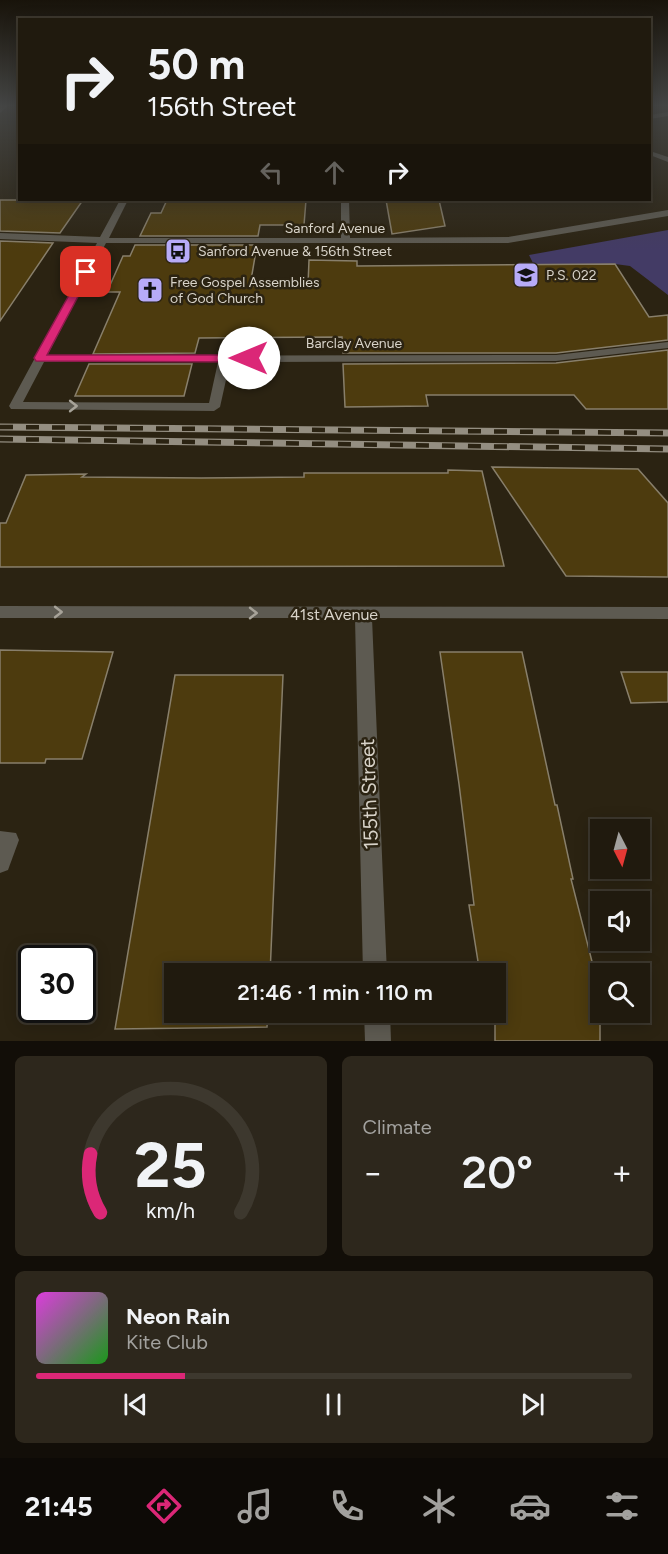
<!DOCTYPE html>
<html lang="en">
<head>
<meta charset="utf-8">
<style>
	:root { --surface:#201a0e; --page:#2d271c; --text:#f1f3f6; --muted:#a2a19e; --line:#3d382e; --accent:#db2777 }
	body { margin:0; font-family:Figtree,sans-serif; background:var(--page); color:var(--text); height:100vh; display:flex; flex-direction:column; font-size:22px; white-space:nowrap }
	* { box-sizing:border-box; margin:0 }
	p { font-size:20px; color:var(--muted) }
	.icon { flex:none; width:33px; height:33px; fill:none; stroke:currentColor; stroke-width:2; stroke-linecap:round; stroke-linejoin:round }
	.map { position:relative; height:1041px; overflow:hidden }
	.side { display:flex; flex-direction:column; gap:15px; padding:15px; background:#120e08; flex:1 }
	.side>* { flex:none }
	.top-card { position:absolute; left:18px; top:18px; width:633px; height:183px; border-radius:0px; box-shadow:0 3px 15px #0003,0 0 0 2px var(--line); background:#201a0e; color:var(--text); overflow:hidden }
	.needle { width:39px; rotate:174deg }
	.controls { position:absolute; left:590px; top:819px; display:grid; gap:12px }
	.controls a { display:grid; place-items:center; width:60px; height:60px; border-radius:0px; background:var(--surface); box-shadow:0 3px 15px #0003,0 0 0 2px var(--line); font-size:30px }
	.speed { position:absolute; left:18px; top:945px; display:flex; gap:12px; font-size:30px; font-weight:700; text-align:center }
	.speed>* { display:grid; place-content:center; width:78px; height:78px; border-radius:50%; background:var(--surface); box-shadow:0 3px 15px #0003,0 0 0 2px var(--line); line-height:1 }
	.speed .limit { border:3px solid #111; border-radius:9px; background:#fff; color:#111 }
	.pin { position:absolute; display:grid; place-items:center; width:51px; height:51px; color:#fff; margin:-26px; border-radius:12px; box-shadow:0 3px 9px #0006 }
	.me { position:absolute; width:66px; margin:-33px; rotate:270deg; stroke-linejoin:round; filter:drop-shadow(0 0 4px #0008) }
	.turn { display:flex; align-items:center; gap:21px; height:126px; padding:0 30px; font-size:27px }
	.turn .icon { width:78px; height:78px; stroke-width:2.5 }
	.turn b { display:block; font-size:42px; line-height:51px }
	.lanes { display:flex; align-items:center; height:57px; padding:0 30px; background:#0003; justify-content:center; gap:30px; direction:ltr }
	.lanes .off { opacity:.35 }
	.big { font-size:45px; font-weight:600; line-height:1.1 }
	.side .tile { flex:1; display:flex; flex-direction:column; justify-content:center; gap:9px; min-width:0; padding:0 21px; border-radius:9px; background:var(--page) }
	.side .dial { align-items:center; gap:0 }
	.dial svg { height:156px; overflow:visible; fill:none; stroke:var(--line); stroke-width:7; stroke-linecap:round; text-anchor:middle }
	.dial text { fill:var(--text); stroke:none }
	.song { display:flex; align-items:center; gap:18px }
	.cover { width:72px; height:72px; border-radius:9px; background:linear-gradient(135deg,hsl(300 70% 55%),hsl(120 70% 35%)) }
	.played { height:6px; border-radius:3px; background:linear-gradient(90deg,var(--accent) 25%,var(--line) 25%) }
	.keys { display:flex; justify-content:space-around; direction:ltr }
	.heat { display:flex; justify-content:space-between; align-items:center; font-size:33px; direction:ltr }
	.side .tiles { flex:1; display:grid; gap:15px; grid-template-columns:1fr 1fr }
	.tile:last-child { grid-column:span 2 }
	.trip { position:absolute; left:164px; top:963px; width:342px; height:60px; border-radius:0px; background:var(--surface); box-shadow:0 3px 15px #0003,0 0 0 2px var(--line); font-weight:600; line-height:60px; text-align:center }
	.tabs { display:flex; height:96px; justify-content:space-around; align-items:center; background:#0d0a06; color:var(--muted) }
	.tabs .icon { width:42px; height:42px }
	.tabs .current { color:var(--accent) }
	.tabs b { font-size:27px; color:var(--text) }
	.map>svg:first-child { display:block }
</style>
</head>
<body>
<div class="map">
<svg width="668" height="1041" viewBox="0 0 668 1041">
	<rect width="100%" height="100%" fill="#2b2312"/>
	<polygon fill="#433b65" points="668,230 668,295 630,266 615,264 534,265 529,255"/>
	<g fill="#4d3b0e" stroke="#887f6b" stroke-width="1.5">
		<polygon points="0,200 83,200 60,233 0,231"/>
		<polygon points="167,200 306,200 304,225 260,225 258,236 140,236 151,213 161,213"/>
		<polygon points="386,200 439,200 445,226 392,234"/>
		<polygon points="0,241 53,243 0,321"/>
		<polygon points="135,245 257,245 250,286 308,285 309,260 357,261 357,266 615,264 649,317 668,315 668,340 556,353 343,353 342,337 199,338 195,353 93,354 120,292 107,292 123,256 130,256"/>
		<polygon points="668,350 668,409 586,409 574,395 426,395 428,406 345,407 343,364 556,363"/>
		<polygon points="89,364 192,364 184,396 75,396"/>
		<polygon points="492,467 638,469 668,503 668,577 566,576"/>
		<polygon points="448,470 482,471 504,566 0,567 0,523 6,523 26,475 86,474 82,477 201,478 304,477 304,473 448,473"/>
		<polygon points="0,650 113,652 82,759 46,759 45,763 0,763"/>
		<polygon points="440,652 522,652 555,805 557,805 573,879 571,879 600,993 600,1041 495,1041 495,974 480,974 469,905 474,905 459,784"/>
		<polygon points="621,672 668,672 668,702 631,703"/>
		<polygon points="175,675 283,675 270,974 174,974 174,1012 268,1012 267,1027 115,1029"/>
	</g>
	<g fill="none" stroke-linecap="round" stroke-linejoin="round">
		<g fill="#5d5a51" fill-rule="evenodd">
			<polygon points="2,105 9,105 0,113 0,107"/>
			<polygon points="668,112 668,116 650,119 650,115"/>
			<polygon points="650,151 668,157 668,162 650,155"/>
			<path d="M120,200H128L109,238H341V200H349L350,238L508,237L668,210V216L508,243H106L47,356L556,355L668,342V348L556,361L230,362L220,407L214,411L11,409L9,406L97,243L0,239V233L100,237ZM44,362H218L209,403L23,402Z"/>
			<polygon points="0,606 668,607 668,619 372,618 387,974 363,974 355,618 0,618"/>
			<polygon points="0,831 16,833 19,840 8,870 0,873"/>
			<polygon points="364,1012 390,1012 391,1041 365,1041"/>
		</g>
		<g stroke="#948e81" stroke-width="7">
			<g id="rail">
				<polyline points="0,427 668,433"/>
				<polyline points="0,439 668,449"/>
			</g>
		</g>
		<use href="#rail" stroke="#2b2312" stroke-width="4.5" stroke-dasharray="13" stroke-linecap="butt"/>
	</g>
	<defs><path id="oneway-chevron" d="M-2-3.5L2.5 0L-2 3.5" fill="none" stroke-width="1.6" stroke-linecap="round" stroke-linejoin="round" transform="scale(1.5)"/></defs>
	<g stroke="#a7a399">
		<use href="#oneway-chevron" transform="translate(73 406)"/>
		<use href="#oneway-chevron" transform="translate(58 612)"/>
		<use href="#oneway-chevron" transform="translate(253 613)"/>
	</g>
	<linearGradient id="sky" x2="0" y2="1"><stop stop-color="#18130a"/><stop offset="0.42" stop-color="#444544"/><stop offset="1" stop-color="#444544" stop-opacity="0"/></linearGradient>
	<rect width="668" height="251" fill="url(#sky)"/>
	<polygon fill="#db2777" stroke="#8e194d" stroke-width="1.5" points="83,270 91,272 47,355 249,355 254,358 249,362 36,361 34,358"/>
	<defs>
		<g id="bus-square" transform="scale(1.35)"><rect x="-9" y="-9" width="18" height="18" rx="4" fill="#b7abf8" stroke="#2b2312"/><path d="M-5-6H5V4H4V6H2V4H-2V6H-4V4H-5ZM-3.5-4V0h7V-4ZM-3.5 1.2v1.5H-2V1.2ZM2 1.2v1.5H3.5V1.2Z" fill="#111"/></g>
		<g id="school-square" transform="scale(1.35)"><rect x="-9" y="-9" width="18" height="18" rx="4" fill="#b7abf8" stroke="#2b2312"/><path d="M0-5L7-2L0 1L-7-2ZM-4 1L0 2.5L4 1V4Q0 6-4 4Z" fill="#111"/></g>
		<g id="church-square" transform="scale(1.35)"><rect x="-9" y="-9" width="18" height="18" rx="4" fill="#b7abf8" stroke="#2b2312"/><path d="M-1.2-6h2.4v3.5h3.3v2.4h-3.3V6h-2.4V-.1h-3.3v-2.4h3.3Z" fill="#111"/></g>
	</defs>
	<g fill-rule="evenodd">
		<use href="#bus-square" x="178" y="251"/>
		<use href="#school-square" x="526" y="275"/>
		<use href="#church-square" x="150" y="290"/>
	</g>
	<g text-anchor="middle" stroke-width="5" stroke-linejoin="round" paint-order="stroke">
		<g font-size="14" fill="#d8d3c9" stroke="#2b2312">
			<text x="335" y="233">Sanford Avenue</text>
			<text x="354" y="348">Barclay Avenue</text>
		</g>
		<g font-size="14" fill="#d8d3c9" stroke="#2b2312" text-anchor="start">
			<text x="198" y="256">Sanford Avenue &amp; 156th Street</text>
			<text x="546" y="280">P.S. 022</text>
			<text x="170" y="287">Free Gospel Assemblies<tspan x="170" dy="16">of God Church</tspan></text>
		</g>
		<g font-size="16" fill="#d8d3c9" stroke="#2b2312">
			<text x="334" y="620">41st Avenue</text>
		</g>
		<g font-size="20" fill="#d8d3c9" stroke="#2b2312">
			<text transform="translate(369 794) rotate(-92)" y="7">155th Street</text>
		</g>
	</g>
</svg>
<div class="controls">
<a><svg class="needle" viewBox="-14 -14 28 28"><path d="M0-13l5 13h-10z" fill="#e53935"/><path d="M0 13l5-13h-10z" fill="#a2a19e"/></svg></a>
<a><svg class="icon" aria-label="sound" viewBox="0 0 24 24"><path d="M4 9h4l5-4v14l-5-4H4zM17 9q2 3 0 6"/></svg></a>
<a><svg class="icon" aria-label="search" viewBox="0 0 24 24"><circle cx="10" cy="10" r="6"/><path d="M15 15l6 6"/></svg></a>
</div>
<div class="speed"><div class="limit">30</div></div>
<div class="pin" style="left:86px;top:272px;background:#d93025"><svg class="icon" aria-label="arrive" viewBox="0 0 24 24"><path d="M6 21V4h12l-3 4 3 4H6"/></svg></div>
<svg class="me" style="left:249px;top:358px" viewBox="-20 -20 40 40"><circle r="19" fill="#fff"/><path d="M0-13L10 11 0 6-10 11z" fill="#db2777"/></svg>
<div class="trip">21:46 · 1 min · 110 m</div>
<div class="top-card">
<div class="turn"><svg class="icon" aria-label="right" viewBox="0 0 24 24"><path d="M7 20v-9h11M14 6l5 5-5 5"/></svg><div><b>50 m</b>156th Street</div></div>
<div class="lanes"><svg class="icon off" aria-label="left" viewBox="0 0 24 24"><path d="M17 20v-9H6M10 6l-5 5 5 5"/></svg><svg class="icon off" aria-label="ahead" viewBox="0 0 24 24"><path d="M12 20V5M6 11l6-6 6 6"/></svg><svg class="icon" aria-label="right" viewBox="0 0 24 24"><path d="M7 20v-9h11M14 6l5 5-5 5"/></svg></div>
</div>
</div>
<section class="side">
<div class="tiles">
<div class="tile dial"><svg viewBox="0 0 100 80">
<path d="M14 69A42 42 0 1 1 86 69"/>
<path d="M14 69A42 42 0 0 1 9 39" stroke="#db2777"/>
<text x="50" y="56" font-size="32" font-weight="700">25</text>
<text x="50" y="72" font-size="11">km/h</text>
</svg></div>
<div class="tile"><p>Climate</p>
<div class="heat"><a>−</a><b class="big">20°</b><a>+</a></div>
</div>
<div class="tile">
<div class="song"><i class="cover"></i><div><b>Neon Rain</b><p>Kite Club</p></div></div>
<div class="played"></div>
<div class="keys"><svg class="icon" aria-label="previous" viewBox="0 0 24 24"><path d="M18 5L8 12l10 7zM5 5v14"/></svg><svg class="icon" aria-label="pause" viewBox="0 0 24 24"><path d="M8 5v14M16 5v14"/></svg><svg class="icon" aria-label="next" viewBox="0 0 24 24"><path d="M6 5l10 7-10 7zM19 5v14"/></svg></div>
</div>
</div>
</section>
<nav class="tabs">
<b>21:45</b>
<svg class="icon current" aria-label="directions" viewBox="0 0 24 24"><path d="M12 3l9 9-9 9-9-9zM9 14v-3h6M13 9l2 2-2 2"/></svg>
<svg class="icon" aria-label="music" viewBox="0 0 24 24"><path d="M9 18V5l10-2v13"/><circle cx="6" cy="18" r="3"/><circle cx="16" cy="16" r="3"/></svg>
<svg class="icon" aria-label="phone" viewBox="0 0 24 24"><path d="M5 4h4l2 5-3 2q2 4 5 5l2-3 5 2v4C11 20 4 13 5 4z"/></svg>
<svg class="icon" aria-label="climate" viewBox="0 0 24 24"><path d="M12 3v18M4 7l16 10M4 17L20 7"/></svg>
<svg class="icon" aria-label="car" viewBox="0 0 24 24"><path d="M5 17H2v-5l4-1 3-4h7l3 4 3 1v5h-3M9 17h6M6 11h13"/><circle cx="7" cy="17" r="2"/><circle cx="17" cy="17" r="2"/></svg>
<svg class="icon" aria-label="filters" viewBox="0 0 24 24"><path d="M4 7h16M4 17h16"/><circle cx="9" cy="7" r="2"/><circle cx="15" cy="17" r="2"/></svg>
</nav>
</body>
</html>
